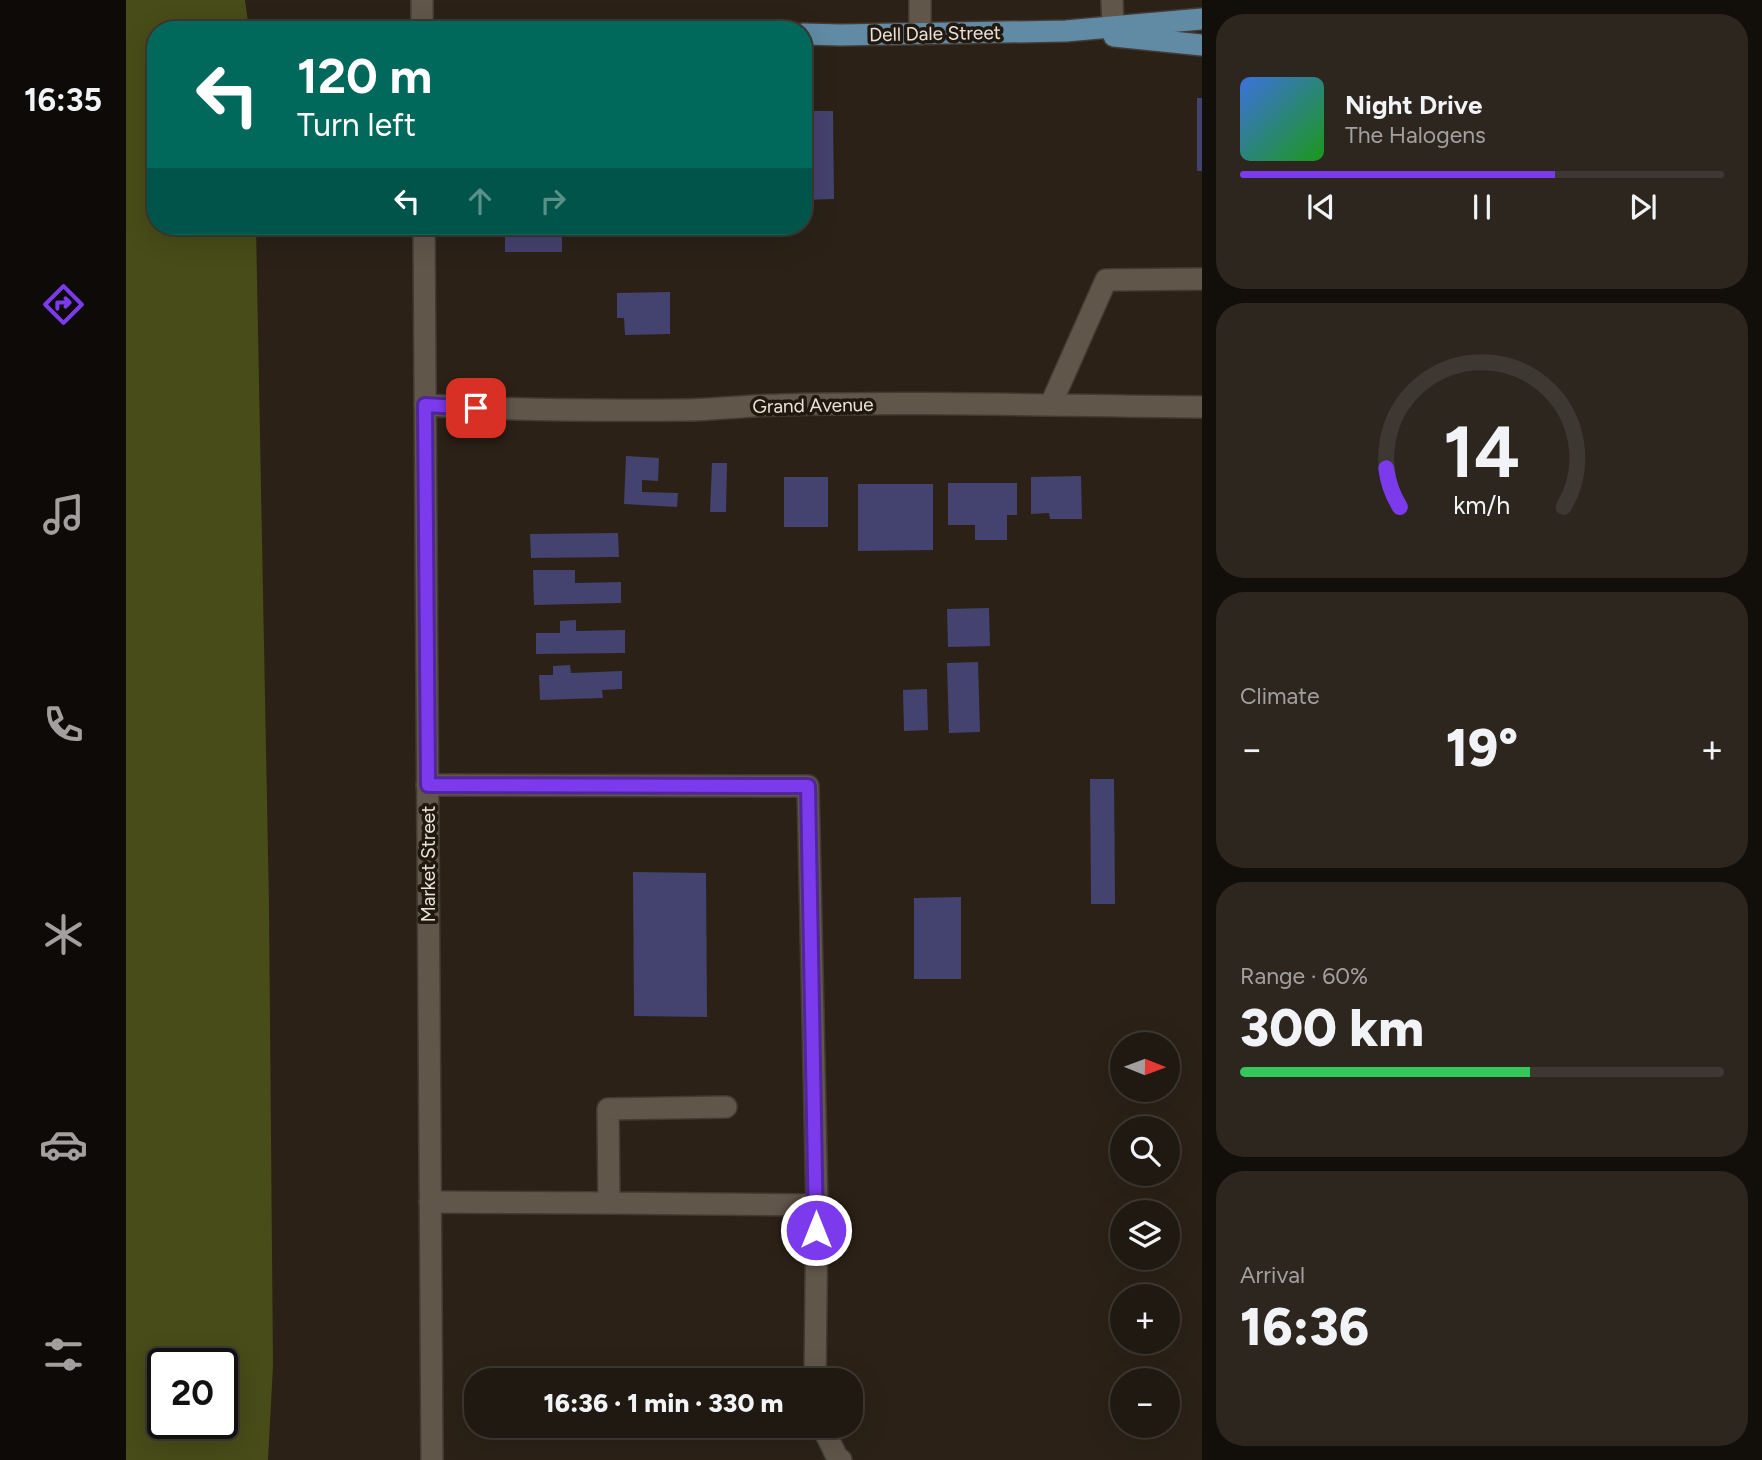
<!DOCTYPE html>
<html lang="en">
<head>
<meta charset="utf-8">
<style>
	:root { --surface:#201911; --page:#2d261f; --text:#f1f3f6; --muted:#a2a09f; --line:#3d3831; --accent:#7c3aed }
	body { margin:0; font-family:Figtree,sans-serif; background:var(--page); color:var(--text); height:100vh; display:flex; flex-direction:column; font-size:26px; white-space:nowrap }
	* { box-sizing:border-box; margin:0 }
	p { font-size:23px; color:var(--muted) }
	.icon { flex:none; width:38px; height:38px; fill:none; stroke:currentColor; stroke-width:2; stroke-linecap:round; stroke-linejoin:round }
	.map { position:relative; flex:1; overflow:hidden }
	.details { display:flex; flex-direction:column; gap:14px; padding:14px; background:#120e09; width:560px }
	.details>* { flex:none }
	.banner { position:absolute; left:21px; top:21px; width:665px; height:214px; border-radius:28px; box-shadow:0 7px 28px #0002,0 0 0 2px var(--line); background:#00695c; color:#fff; overflow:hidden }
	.needle { width:46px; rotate:91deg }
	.fabs { position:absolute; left:984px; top:1032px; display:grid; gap:14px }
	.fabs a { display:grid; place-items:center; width:70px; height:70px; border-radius:50%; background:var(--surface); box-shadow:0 7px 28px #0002,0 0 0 2px var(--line); font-size:35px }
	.speed { position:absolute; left:21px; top:1348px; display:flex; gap:14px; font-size:35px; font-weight:700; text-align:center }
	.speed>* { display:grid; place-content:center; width:91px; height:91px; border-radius:50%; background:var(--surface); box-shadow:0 7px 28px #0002,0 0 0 2px var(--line); line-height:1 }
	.speed .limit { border:4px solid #111; border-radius:10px; background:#fff; color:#111 }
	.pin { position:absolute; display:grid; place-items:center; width:60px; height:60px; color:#fff; margin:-30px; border-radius:14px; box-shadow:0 4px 10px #0006 }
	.me { position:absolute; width:77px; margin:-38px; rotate:0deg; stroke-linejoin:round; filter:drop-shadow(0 0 5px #0008) }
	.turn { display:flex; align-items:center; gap:24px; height:147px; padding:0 35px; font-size:32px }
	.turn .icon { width:91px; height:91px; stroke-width:2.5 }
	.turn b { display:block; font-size:49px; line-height:60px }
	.lanes { display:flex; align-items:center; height:66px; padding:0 35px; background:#0003; justify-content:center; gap:35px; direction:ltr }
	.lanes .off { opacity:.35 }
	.big { font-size:52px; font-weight:800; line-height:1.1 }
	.details .tile { flex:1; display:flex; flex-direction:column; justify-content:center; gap:10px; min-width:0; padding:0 24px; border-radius:28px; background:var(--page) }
	.details .dial { align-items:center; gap:0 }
	.dial svg { height:182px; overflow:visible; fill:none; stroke:var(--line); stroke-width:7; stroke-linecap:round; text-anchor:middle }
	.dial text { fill:var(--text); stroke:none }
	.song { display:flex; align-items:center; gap:21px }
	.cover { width:84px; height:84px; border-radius:10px; background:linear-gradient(135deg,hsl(220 70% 55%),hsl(120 70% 35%)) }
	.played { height:7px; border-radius:4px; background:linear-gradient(90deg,var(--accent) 65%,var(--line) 65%) }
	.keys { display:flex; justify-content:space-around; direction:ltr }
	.heat { display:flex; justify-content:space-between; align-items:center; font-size:38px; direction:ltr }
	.charge { height:10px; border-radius:5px; background:linear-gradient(90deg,#34c759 60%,var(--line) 0) }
	.trip { position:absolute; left:338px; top:1368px; width:399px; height:70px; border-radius:28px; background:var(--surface); box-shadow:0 7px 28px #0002,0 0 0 2px var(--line); font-weight:800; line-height:70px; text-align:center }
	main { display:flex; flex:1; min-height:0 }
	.tab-bar { display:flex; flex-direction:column; width:126px; justify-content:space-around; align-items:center; background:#0d0a07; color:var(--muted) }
	.tab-bar .icon { width:49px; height:49px }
	.tab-bar .active { color:var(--accent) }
	.tab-bar b { font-size:32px; color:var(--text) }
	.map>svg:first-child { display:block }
</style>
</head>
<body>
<main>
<nav class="tab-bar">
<b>16:35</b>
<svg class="icon active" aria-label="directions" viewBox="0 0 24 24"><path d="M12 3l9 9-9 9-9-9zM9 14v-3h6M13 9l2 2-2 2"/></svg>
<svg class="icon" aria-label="music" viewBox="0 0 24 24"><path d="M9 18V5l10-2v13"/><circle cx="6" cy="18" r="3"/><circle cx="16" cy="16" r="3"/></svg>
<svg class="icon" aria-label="phone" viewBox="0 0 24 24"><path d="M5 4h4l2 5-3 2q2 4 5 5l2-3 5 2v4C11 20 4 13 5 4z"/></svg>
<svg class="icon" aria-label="climate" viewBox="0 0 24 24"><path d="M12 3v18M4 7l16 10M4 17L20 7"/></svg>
<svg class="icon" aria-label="car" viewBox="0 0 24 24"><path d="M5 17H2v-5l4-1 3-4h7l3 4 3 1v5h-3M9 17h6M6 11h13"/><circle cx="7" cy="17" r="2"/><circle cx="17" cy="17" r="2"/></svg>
<svg class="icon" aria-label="filters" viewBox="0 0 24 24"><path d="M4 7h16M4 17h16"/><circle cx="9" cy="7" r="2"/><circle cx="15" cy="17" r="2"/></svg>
</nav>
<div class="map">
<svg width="1076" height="1460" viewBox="0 0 1076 1460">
	<rect width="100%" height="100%" fill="#2b2117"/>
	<path fill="#474c18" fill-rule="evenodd" d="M0,0H119L123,30H30V226H130L143,905L147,1366L142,1460H0ZM37,1363H96V1423H37Z"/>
	<g fill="#44426e">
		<rect x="1071" y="98" width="5" height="73"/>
		<polygon points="677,111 707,111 708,199 677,200"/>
		<rect x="379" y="226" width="57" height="26"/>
		<polygon points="544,292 544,334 499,335 498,318 491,318 491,293"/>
		<polygon points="500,456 533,458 532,481 516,480 516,492 552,493 551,507 498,504"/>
		<polygon points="586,463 601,463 600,512 584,512"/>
		<polygon points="955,476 956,519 924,519 923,513 905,514 905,477"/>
		<rect x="658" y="477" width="44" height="50"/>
		<polygon points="822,483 891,483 891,515 881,515 881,540 849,540 849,525 822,525"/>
		<polygon points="732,484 807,484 807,550 732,551"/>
		<polygon points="492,533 493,557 405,558 404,534"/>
		<polygon points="407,570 449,570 449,583 495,582 495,603 408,605"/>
		<polygon points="863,608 864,646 822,647 821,609"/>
		<polygon points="450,620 450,631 499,630 499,653 410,654 410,633 434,633 434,621"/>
		<polygon points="852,662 854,732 823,733 821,663"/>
		<polygon points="444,665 445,673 496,671 496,689 476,690 477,698 414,700 413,675 427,675 427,666"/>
		<polygon points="801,689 802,730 778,731 777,690"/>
		<polygon points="964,779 988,779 989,904 965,904"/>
		<polygon points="507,872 580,873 581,1017 508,1016"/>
		<polygon points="835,897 835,979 788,979 788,898"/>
	</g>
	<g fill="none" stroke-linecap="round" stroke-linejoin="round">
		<g stroke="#433b33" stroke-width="24">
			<g id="minor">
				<polyline points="296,0 296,30"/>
				<polyline points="794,0 794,34"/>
				<polyline points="986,0 987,27"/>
				<polyline points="298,226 306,1460"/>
				<polyline points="925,404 980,280 1076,279"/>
				<path d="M299,405C385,410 472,411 558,410C590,410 621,405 653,405C794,401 935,406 1076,407"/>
				<polyline points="301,785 682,786 691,1205 689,1381"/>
				<polyline points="600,1107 482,1109 483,1203 691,1205"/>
				<polyline points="304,1202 483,1203"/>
				<polyline points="696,1426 711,1457 715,1460"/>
			</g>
		</g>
		<g stroke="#433b33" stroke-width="24">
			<g id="major">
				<polyline points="677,34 715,35 940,31 1076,19"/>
				<polyline points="988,36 1076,45"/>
			</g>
		</g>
		<use href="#minor" stroke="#61564a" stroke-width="21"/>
		<use href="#major" stroke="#618aa5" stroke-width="21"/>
	</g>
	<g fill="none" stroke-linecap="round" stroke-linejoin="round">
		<g stroke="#51269a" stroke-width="18">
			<polyline id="route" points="350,408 299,405 302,785 682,786 690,1230"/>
		</g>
		<use href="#route" stroke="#7c3aed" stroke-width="12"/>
	</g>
	<g text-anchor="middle" stroke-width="7" stroke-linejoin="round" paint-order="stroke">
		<g font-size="19" fill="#eae3dc" stroke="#22180e">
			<text transform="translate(809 33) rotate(-1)" y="7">Dell Dale Street</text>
			<text transform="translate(687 405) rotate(-1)" y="7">Grand Avenue</text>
			<text transform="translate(302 864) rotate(-90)" y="7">Market Street</text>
		</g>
	</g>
</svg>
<div class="fabs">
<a><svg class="needle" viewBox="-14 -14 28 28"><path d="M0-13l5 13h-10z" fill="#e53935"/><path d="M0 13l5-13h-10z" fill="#a2a09f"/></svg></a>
<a><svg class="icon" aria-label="search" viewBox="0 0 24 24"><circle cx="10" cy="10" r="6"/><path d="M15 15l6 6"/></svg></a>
<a><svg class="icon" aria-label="layers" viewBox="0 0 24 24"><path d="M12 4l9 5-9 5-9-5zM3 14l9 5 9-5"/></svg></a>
<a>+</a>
<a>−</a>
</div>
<div class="speed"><div class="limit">20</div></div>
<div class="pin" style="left:350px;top:408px;background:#d93025"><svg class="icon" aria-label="arrive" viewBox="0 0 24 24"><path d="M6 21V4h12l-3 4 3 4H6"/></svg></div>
<svg class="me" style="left:690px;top:1230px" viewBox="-20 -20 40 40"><circle r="17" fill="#7c3aed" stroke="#fff" stroke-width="3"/><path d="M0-11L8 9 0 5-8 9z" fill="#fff"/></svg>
<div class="trip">16:36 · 1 min · 330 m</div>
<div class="banner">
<div class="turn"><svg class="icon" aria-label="left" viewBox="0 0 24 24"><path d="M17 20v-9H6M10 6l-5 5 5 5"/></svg><div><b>120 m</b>Turn left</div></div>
<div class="lanes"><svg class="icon" aria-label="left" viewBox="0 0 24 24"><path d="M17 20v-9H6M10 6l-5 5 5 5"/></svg><svg class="icon off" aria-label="ahead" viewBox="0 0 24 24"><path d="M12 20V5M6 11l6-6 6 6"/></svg><svg class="icon off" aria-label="right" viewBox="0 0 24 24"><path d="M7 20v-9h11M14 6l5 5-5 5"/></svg></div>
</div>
</div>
<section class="details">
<div class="tile">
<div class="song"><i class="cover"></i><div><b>Night Drive</b><p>The Halogens</p></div></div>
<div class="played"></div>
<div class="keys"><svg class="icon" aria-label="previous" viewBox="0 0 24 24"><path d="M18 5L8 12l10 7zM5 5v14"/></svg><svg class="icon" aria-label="pause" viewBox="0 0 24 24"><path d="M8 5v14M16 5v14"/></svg><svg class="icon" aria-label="next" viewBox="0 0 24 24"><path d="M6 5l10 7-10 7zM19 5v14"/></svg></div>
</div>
<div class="tile dial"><svg viewBox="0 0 100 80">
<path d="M14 69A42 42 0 1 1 86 69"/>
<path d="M14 69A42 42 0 0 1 8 52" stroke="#7c3aed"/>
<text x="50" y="56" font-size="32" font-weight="700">14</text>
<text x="50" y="72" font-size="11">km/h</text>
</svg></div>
<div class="tile"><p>Climate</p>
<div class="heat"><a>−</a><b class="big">19°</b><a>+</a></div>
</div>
<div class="tile"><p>Range · 60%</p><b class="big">300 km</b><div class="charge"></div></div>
<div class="tile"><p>Arrival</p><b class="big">16:36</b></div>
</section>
</main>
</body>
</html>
